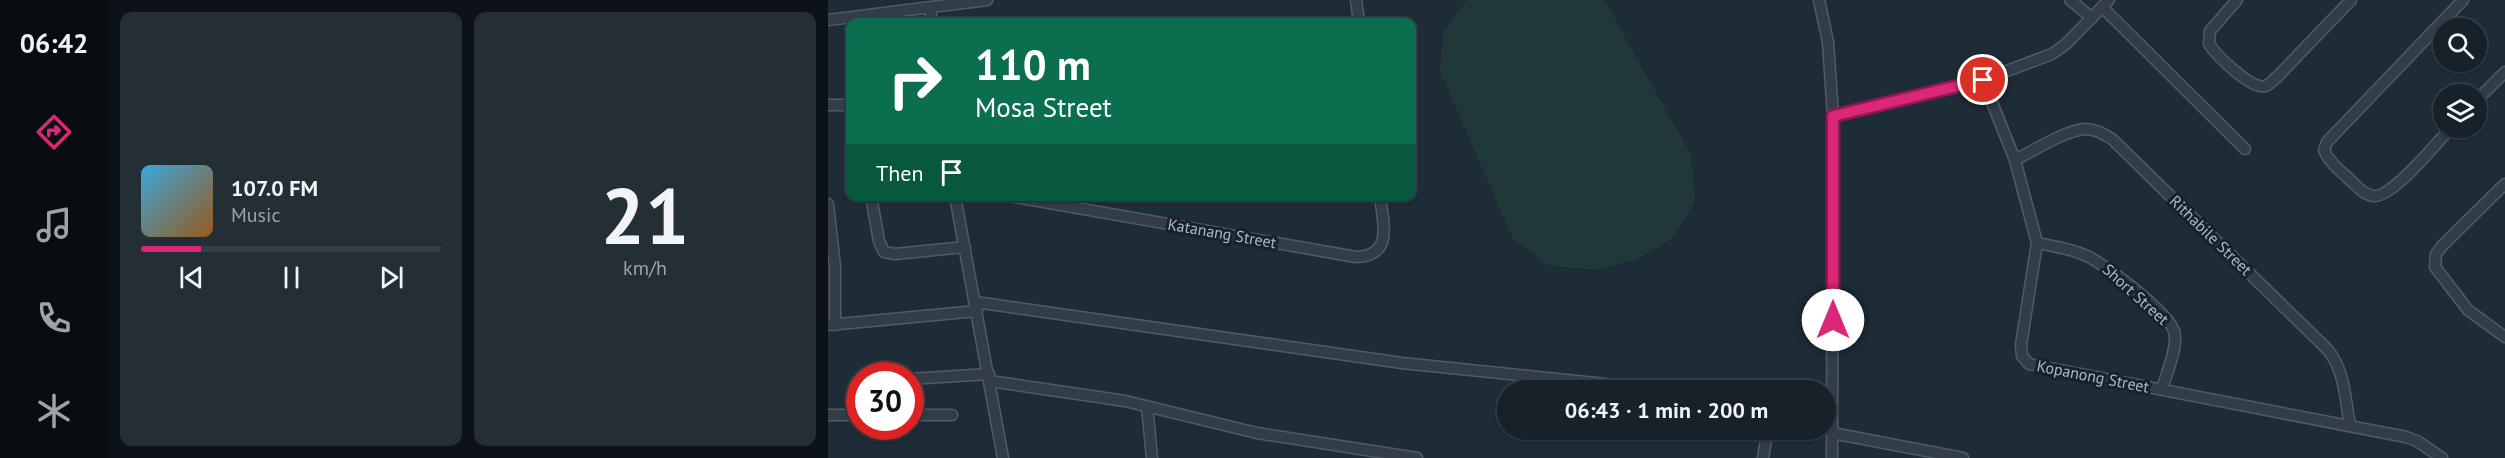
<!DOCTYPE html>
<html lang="en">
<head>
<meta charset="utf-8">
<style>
	:root { --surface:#162129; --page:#232e35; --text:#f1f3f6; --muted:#9ea3a8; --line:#353e46; --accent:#db2777 }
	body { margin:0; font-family:"PT Sans",sans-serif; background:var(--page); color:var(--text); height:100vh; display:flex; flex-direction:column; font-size:22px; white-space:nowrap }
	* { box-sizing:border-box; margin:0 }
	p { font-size:20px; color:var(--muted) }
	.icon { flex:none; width:33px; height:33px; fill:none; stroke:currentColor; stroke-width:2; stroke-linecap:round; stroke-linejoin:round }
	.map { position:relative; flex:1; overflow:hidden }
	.sheet { display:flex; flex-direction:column; gap:12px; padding:12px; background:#0c1217; width:720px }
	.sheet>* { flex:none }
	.top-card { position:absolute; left:18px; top:18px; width:570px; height:183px; border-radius:12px; box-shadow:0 2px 4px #0004,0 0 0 2px var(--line); background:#0b6e4f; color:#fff; overflow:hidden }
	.buttons { position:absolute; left:1605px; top:18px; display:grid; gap:12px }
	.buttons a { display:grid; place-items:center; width:54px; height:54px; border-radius:50%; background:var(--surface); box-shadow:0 2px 4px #0004,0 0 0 2px var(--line); font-size:30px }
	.speed { position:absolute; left:18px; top:362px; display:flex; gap:12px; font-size:30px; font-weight:700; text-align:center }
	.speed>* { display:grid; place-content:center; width:78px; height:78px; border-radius:50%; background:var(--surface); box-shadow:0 2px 4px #0004,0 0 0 2px var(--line); line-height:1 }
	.speed .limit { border:9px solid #d22; background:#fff; color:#111 }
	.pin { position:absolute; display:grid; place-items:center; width:51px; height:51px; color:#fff; margin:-26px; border:3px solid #fff; border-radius:50%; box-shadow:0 2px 6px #0007 }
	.me { position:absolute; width:66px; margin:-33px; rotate:0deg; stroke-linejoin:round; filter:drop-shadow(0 0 4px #0008) }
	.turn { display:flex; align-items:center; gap:21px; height:126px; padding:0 30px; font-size:27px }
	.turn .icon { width:78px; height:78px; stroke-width:2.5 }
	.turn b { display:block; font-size:42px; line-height:51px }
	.then { display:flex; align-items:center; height:57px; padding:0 30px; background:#0003; gap:12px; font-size:22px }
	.sheet .widget { flex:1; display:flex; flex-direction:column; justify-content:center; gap:9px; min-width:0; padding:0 21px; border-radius:12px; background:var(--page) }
	.sheet .dial { align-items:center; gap:0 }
	.dial b { font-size:78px; line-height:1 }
	.song { display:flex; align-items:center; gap:18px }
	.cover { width:72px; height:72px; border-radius:9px; background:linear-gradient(135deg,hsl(200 70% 55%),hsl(30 70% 35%)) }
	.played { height:6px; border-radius:3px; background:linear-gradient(90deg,var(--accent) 20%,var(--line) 20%) }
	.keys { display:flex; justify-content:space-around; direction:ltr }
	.sheet .tiles { flex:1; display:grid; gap:12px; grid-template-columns:repeat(2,1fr) }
	.trip { position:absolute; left:669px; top:380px; width:339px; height:60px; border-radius:30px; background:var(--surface); box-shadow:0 2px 4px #0004,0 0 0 2px var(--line); font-weight:600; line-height:60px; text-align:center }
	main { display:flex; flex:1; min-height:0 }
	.tabs { display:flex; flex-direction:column; width:108px; justify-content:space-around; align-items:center; background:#090d10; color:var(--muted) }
	.tabs .icon { width:42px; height:42px }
	.tabs .on { color:var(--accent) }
	.tabs b { font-size:27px; color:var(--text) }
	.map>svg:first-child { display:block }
</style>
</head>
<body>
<main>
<nav class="tabs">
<b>06:42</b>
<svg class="icon on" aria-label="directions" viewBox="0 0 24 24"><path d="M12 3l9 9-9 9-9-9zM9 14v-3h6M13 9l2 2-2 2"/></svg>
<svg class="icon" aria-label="music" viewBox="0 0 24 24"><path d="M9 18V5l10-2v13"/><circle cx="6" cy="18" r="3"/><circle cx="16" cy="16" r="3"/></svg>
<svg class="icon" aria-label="phone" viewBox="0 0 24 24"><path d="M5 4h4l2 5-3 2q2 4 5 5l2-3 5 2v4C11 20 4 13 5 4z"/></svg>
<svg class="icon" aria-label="climate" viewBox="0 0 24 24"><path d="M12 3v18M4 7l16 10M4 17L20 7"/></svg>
</nav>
<section class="sheet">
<div class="tiles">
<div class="widget">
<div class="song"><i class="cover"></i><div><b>107.0 FM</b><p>Music</p></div></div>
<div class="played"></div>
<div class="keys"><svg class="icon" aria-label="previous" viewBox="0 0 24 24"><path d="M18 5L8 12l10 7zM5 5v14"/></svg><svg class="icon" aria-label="pause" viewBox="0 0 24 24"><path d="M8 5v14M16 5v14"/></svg><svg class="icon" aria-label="next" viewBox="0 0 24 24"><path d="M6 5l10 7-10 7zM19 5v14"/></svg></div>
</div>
<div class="widget dial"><b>21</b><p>km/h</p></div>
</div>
</section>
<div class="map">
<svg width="1677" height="458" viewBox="0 0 1677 458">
	<rect width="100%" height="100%" fill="#1e2c37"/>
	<polygon fill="#203838" points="639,0 773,0 778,3 863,155 867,202 844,239 809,259 766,270 720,265 685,239 612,71 616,31"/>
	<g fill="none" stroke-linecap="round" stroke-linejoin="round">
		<g stroke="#505b66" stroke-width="13">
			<g id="minor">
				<polyline points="528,0 531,22"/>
				<polyline points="991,0 1000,42 1005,116 1004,458"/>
				<polyline points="1242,0 1264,18"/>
				<path d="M1409,0L1382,31L1381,44C1389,56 1423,90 1438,86C1442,84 1446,79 1449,77L1523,0"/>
				<polyline points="1274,7 1417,149"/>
				<polyline points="102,8 104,22"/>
				<polyline points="0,20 159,0"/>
				<polyline points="1155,80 1187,160 1209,243 1193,345 1194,356 1201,364 1578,437 1589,441 1614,458"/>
				<polyline points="1648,101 1677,72"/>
				<polyline points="0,105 22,105"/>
				<polyline points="1005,116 1155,80 1224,54 1238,44 1281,0"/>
				<path d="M1623,128C1609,142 1566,196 1547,196C1536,196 1528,185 1520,178C1511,170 1501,162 1496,150L1499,142L1635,0"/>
				<path d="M1187,160C1205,151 1238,130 1257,129C1268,129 1275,134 1284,139L1500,350C1517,371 1517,399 1522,425"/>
				<polyline points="1677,184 1615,245 1608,254 1607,267 1640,310 1677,337"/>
				<polyline points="43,196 51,241 56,252 67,254 137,247"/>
				<polyline points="127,196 175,458"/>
				<path d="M181,196L528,257C566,256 555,223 552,196"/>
				<polyline points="0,204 7,267 7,325"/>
				<path d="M1209,243C1224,246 1240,248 1254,254C1273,260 1340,312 1346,331C1351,345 1338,375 1334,389"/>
				<polyline points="147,302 574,363 836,390"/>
				<polyline points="0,325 149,311"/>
				<polyline points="82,379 161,374"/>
				<polyline points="162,381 297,401 429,433 589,458"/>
				<polyline points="319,406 324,458"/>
				<polyline points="0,415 32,415"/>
				<polyline points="82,415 124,415"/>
				<polyline points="1004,433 1135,458"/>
				<polyline points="935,458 940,429"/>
			</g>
		</g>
		<use href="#minor" stroke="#323d48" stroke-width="10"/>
	</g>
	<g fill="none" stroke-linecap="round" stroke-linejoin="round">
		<g stroke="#8e194d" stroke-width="15">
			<polyline id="route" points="1005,320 1005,116 1155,80"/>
		</g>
		<use href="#route" stroke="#db2777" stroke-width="10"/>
	</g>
	<g text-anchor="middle" stroke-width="6" stroke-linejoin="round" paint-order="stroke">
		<g font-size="16" fill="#acb8c5" stroke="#18222c">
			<text transform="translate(394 233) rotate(10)" y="6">Katanang Street</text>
			<text transform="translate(1383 235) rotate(44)" y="6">Rithabile Street</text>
			<text transform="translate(1308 294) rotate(42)" y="6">Short Street</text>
			<text transform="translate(1265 376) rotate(11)" y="6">Kopanong Street</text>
		</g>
	</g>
</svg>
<div class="buttons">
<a><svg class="icon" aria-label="search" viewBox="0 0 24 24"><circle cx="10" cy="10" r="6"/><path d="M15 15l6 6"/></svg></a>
<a><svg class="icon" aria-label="layers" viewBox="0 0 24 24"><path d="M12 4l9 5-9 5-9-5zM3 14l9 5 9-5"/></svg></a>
</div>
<div class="speed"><div class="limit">30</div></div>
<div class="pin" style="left:1155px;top:80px;background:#d93025"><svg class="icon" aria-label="arrive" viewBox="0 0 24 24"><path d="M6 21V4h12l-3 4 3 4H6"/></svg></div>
<svg class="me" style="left:1005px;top:320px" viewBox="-20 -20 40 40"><circle r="19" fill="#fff"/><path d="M0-13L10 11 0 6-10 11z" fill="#db2777"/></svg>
<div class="trip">06:43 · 1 min · 200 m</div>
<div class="top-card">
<div class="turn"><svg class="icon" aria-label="right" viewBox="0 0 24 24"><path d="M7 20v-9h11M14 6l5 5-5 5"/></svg><div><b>110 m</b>Mosa Street</div></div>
<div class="then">Then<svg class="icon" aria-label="arrive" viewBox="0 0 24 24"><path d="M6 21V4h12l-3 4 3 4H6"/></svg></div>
</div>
</div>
</main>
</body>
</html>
